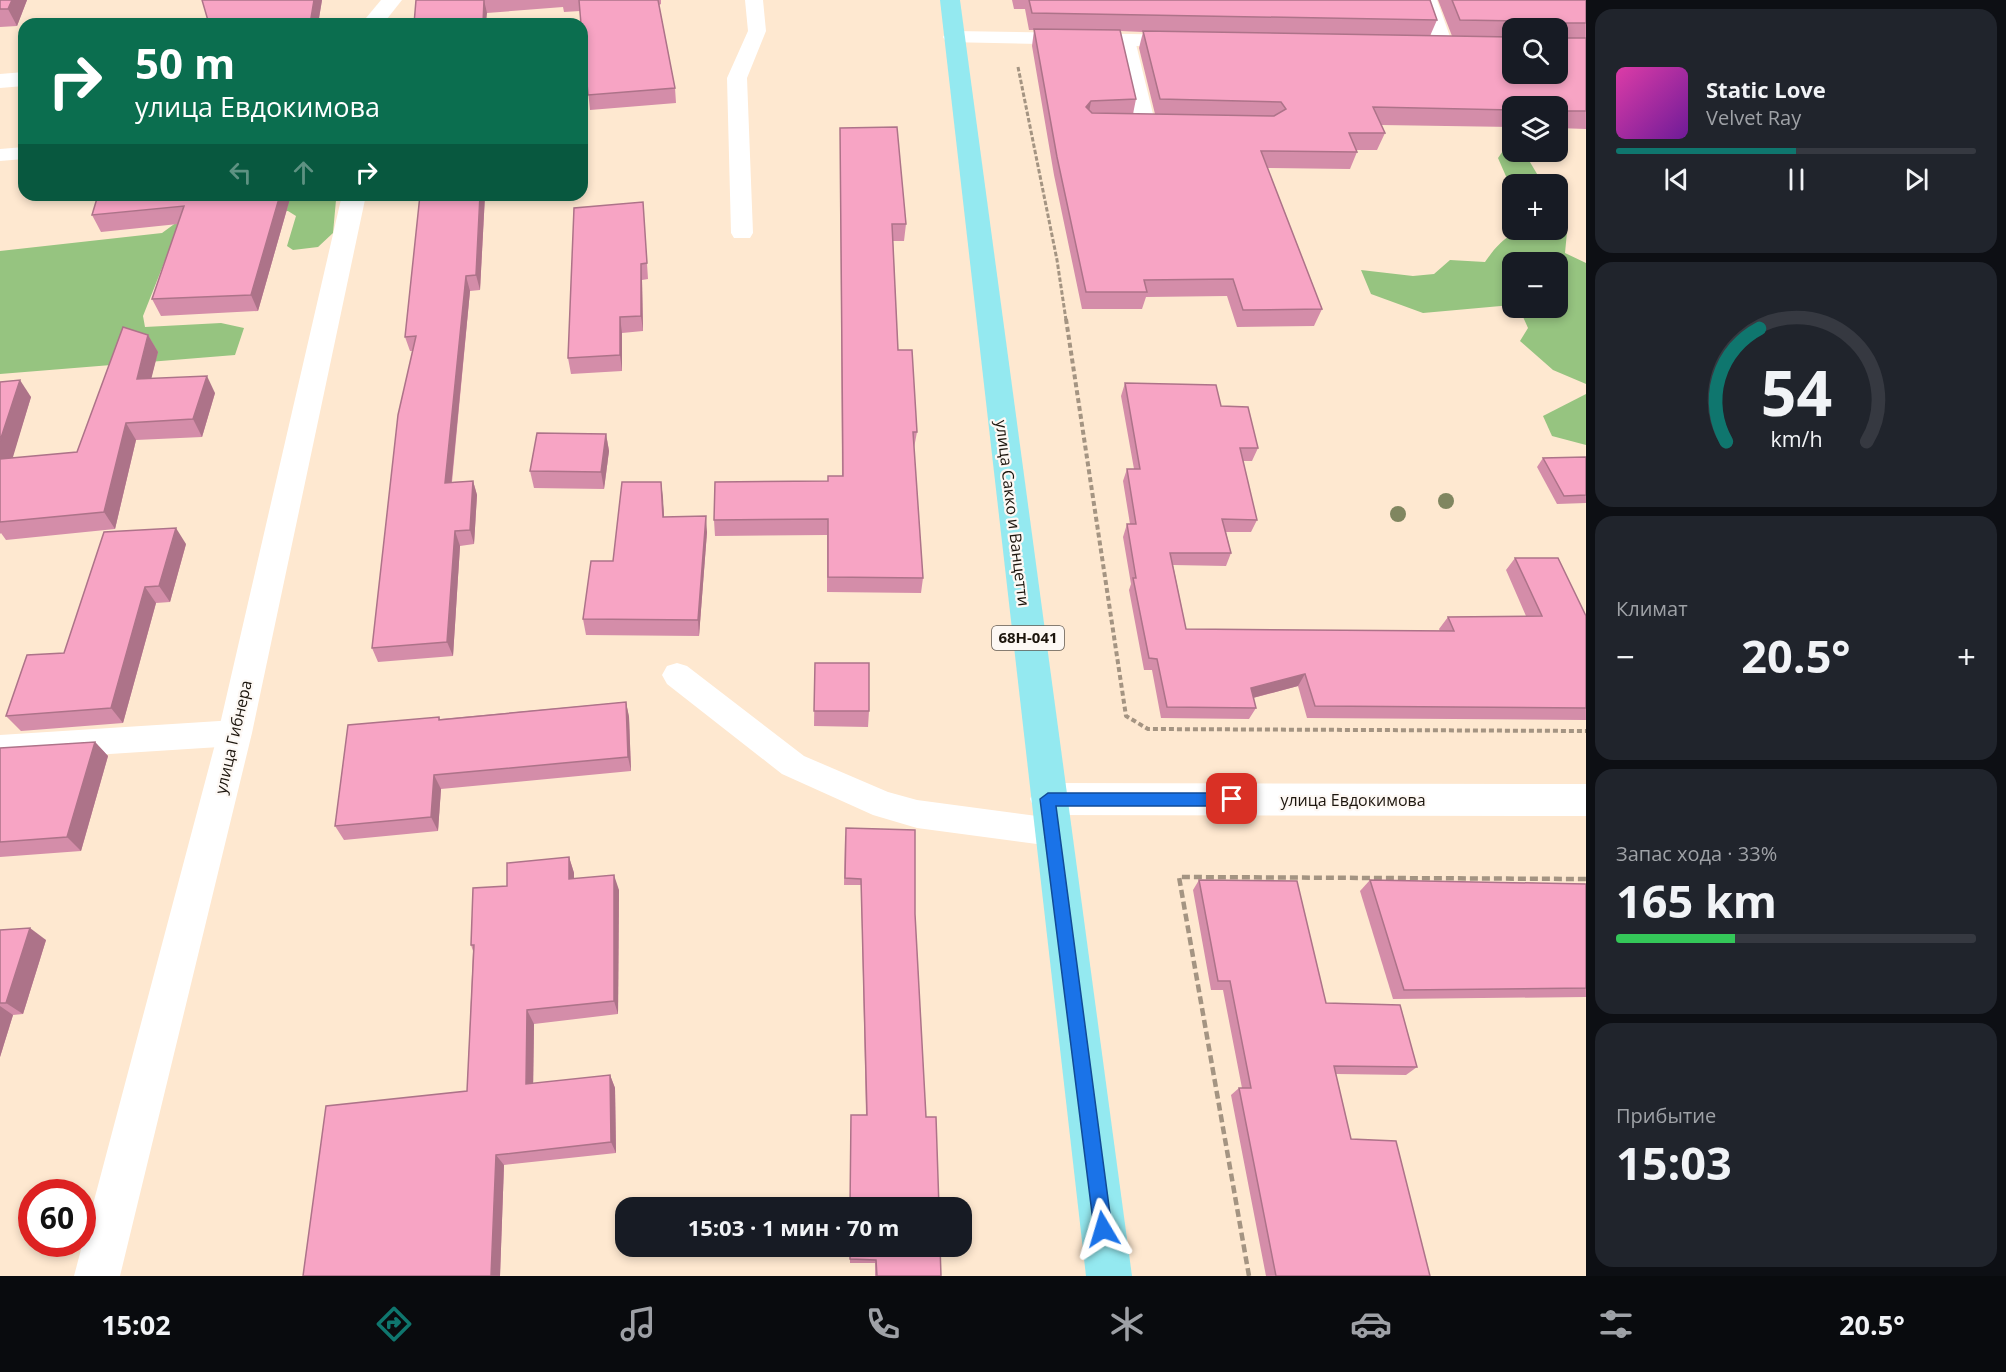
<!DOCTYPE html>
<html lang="ru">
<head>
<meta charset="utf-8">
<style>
	:root { --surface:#171b24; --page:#20242c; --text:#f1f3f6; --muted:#9ea1a6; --line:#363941; --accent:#0f766e }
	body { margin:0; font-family:"Open Sans",sans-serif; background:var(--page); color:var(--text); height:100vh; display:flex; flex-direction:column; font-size:22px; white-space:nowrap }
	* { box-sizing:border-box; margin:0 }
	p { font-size:20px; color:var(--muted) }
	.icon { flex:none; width:33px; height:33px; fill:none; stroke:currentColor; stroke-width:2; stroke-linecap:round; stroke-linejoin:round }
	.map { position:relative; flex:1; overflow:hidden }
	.sheet { display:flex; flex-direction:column; gap:9px; padding:9px; background:#0d0f14; width:420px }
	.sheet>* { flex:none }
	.banner { position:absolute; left:18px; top:18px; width:570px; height:183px; border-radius:18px; box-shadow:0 3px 9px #0003; background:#0b6e4f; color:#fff; overflow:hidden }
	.controls { position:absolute; left:1502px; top:18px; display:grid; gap:12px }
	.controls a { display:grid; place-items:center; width:66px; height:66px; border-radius:12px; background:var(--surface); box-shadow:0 3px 9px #0003; font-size:30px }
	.speed { position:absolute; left:18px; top:1179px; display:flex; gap:12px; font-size:30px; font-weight:700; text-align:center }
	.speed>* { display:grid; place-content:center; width:78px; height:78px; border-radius:50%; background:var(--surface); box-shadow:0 3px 9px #0003; line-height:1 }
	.speed .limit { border:9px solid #d22; background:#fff; color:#111 }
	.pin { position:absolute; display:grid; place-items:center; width:51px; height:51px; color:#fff; margin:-26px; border-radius:12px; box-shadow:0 3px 9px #0006 }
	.me { position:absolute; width:66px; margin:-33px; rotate:353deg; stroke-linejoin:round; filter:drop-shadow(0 0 4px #0008) }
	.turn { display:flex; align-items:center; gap:21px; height:126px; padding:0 18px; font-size:27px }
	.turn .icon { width:78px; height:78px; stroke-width:2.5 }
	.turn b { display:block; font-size:42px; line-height:51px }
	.lanes { display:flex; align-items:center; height:57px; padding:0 18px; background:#0003; justify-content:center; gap:30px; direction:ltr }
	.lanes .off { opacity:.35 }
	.big { font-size:45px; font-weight:700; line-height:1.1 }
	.sheet .widget { flex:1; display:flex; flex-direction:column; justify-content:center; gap:9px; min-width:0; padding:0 21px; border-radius:18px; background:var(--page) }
	.sheet .dial { align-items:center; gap:0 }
	.dial svg { height:156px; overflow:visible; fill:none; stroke:var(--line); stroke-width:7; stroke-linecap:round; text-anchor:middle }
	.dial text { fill:var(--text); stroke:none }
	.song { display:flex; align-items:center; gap:18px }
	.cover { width:72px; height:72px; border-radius:9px; background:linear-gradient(135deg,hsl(320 70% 55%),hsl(280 70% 35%)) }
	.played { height:6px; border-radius:3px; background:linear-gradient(90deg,var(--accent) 50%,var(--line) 50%) }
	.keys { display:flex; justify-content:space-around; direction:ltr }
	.heat { display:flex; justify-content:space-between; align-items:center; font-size:33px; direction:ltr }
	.charge { height:9px; border-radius:4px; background:linear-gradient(90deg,#34c759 33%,var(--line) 0) }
	.trip { position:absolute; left:615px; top:1197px; width:357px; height:60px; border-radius:18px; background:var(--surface); box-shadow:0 3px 9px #0003; font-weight:700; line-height:60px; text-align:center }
	.tab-bar { display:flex; height:96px; justify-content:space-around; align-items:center; background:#090b0e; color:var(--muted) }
	.tab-bar .icon { width:42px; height:42px }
	.tab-bar .active { color:var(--accent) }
	.tab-bar b { font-size:27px; color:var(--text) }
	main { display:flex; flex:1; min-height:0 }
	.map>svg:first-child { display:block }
</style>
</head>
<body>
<main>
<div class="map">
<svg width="1586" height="1276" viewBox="0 0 1586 1276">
	<rect width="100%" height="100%" fill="#fee8d0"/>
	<g fill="#96c480">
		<polygon points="1512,138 1512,152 1524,152 1543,184 1512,184 1512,190 1498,158"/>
		<polygon points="223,195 336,200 333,233 318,247 293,250 287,246 296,216 288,211 258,211 166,258 143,316 145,327 221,323 244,328 235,355 0,374 0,251 162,233 188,214"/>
		<path d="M1557,211L1567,232L1565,253L1586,263V384L1553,370L1520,341L1528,328L1519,308H1557V262H1512V305L1423,313L1371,294L1361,270L1413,276L1434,274L1450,260L1485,262C1508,229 1519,230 1557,230Z"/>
		<polygon points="1586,394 1586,445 1552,436 1543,416"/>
	</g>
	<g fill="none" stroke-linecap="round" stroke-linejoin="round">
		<polyline stroke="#a49482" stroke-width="3" stroke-dasharray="4.5 2" stroke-linecap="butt" points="1018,67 1057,260 1066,320"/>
		<polyline stroke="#a49482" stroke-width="4" stroke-dasharray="5 3" stroke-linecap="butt" points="1066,319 1126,716 1148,729 1586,731"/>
		<polyline stroke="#a49482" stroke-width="4.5" stroke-dasharray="8 4" stroke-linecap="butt" points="1249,1276 1179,877 1586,879"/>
		<g fill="#fff" fill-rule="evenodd">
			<polygon points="745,0 763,0 766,31 747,78 753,233 750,238 734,238 731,233 727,78 748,31"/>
			<polygon points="1419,0 1437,0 1453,45 1451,49 1437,49 1435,45"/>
			<polygon points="1126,34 1135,40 1154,118 1183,120 1186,124 1183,128 1139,128 1136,124 1117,40"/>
			<polygon points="24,147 24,159 0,161 0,149"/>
			<polygon points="677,663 687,666 804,756 888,792 917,800 1052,818 1063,822 1068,832 1063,842 1052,846 917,828 873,815 782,774 667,684 662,675 667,666"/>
			<polygon points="235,720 246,724 250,733 246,742 235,746 0,761 0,735"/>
		</g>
		<g fill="#fff" fill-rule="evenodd">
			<polygon points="381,0 402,0 383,24 361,24"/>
			<polygon points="954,31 1186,35 1194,36 1197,41 1194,46 1186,47 946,42 943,37 946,32"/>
			<polygon points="24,72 24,86 0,88 0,74"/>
			<polygon points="342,195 366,195 252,733 120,1276 74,1276 218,733"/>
			<polygon points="1048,783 1586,784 1586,816 1048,815 1035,810 1030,799 1035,788"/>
		</g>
		<polygon fill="#94e9f0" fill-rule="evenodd" points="940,0 960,0 1132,1276 1086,1276"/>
	</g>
	<g fill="#808660">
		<circle cx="1446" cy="501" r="8"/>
		<circle cx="1398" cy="514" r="8"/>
	</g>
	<g fill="#d48da9" fill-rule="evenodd">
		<polygon points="0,0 27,0 17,26 0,27"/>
		<polygon points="322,0 318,24 209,24"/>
		<polygon points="416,0 661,0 661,4 659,5 675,88 676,103 590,110 580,11 564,12 563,7 487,13"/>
		<path d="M1012,0H1430L1437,20L1430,36H1452L1438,0H1586V129L1557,128V106H1512V127L1381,125L1385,133L1377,150H1356L1357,152L1350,169L1267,168L1322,309L1314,326L1237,327L1227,296L1146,297L1142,309H1082L1054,175L1032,46L1034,30H1029L1025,9H1014ZM1512,28H1557L1512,74ZM1120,31L1143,32L1139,48L1155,114H1133L1136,99Z"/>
		<polygon points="840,128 906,224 904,241 893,241 898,350 917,432 914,448 923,578 921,593 827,592 827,535 715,536 714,520 842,476"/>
		<polygon points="291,195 258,311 161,316 152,299 178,224 101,232 92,215"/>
		<polygon points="485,195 480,290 470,291 452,482 473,481 477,495 474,544 460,546 453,656 378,662 372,648 413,351 410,351 405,337"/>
		<polygon points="643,202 648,279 642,280 643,331 622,333 622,371 571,374 568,358"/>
		<polygon points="148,335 158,352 151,378 215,393 202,437 136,440 115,529 6,540 1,533 0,534 0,382 31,397 12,458 77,452"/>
		<polygon points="1125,383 1221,406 1258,448 1252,461 1243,461 1257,520 1251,532 1226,532 1231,553 1226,566 1173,565 1186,629 1440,631 1439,629 1448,617 1526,616 1506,570 1515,558 1586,616 1586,720 1307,718 1298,686 1253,698 1256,708 1249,719 1161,718 1152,670 1144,670 1129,590 1131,584 1123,537 1127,524 1130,524 1123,481 1127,469 1134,469 1121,396"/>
		<polygon points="606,434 609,451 604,489 534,488 530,471"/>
		<polygon points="1586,457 1586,503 1557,504 1537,467 1543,458"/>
		<polygon points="661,482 664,517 707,532 699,636 586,635 583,619 613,561"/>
		<polygon points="186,544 170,602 156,603 123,723 21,731 6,716 64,653"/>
		<polygon points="815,663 869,711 868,727 814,726"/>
		<polygon points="626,702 629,717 631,771 441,789 438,831 344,840 335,826 439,717 440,719"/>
		<polygon points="95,742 108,756 81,851 0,857 0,748"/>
		<polygon points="845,835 915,914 926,1117 939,1208 850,1208 851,1115 866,1115 861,885 844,885"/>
		<polygon points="569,857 574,873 574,879 619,890 618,1014 534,1024 533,1084 610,1075 615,1088 616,1153 504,1165 500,1276 467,1091 473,951 471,945 507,886"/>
		<polygon points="1199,880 1326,1003 1417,1067 1406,1075 1336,1074 1351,1139 1430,1276 1266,1276 1231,1095 1239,1088 1242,1088 1223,990 1211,990 1193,890"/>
		<polygon points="1370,880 1586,884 1586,997 1393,999 1360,891"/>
		<polygon points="0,930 46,940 23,1014 13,1015 0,1057"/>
		<polygon points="850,1246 940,1246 941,1276 875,1276 875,1263 850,1263"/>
	</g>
	<g fill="#ad7389">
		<polygon points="12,0 27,0 17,26 8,9"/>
		<polygon points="314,0 322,0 318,24 310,24"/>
		<polygon points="484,0 487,13 486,24 483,24"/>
		<polygon points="1091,101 1088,118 1086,107"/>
		<polygon points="280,195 291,195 258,311 251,295"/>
		<polygon points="480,195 485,195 480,290 476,275"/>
		<polygon points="641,264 642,280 643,331 641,316"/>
		<polygon points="466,276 470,291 450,497 445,483"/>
		<polygon points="620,317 622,333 622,371 620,355"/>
		<polygon points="148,335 158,352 147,396 137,379"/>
		<polygon points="207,376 215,393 202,437 193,419"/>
		<polygon points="20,380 31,397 7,477 0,468 0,441"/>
		<polygon points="126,423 136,440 115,529 104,512"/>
		<polygon points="606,434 609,451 604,489 601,472"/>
		<polygon points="473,481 477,495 474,544 470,530"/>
		<polygon points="661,482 663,498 665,533 663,517"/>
		<polygon points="706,516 707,532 699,636 698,620"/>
		<polygon points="176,528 186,544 170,602 159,586"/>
		<polygon points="455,531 460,546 453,656 447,642"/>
		<polygon points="145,587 156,603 123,723 111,708"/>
		<polygon points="1305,674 1298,686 1245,700 1251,688"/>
		<polygon points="626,702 629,717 631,771 628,757"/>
		<polygon points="95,742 108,756 81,851 67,837"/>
		<polygon points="434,775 441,789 438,831 431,817"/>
		<polygon points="569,857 574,873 574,895 569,879"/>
		<polygon points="614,875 619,890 618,1014 614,1001"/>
		<polygon points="30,928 46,940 23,1014 6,1003"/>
		<polygon points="0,1006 13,1015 0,1057"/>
		<polygon points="527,1010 534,1024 533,1096 526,1084"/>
		<polygon points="610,1075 615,1088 616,1153 611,1142"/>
		<polygon points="496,1155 504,1165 500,1276 491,1276"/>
	</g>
	<g fill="#f7a4c4" stroke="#ad7389" stroke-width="1.5">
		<polygon points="0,0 12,0 8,9 0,9"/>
		<polygon points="202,0 314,0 310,24 246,24 247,21 209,24"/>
		<polygon points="416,0 484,0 483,24 414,24"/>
		<polygon points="579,0 658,0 675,88 588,95 582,24 581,24"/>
		<polygon points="1029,0 1430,0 1437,20 1032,13"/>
		<polygon points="1452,0 1586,0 1586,23 1564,23 1564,38 1586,38 1586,111 1557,111 1557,106 1512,106 1512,110 1373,107 1385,133 1349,133 1357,152 1261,151 1322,309 1243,310 1233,279 1144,280 1147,292 1086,292 1057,157 1034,29 1120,30 1136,99 1091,101 1086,107 1092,113 1274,116 1286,109 1281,102 1160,99 1143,31 1512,37 1512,74 1557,74 1557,28 1522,28 1522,23 1520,21 1460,20"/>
		<polygon points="897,127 906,224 892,224 898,350 912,350 917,432 913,432 923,578 828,577 828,519 714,520 715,482 828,481 828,476 843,476 840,128"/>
		<polygon points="98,195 280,195 251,295 152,299 184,206 92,215"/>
		<polygon points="420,195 480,195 476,275 466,276 445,483 473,481 470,530 455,531 447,642 372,648 398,415 416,336 405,337"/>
		<polygon points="643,202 647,263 641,264 641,316 620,317 620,355 568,358 574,208"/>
		<polygon points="123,327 148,335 137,379 207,376 193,419 126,423 104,512 0,522 0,459 77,452"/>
		<polygon points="20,380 0,441 0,382"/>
		<polygon points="1125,383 1216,385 1221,406 1248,407 1258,448 1240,448 1257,520 1222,519 1231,553 1170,553 1186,629 1454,631 1448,617 1542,616 1515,558 1558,558 1586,616 1586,708 1315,706 1305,674 1251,688 1256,708 1167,707 1157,659 1149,658 1133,578 1136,578 1127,524 1136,524 1127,469 1140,469"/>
		<polygon points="537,433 606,434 601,472 530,471"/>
		<polygon points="1586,457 1586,495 1564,496 1543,458"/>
		<polygon points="622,482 661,482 663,517 706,516 698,620 583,619 591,561 613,561"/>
		<polygon points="176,528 159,586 145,587 111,708 6,716 27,655 64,653 104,532"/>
		<polygon points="815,663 869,663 869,711 814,711"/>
		<polygon points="626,702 628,757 434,775 431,817 335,826 348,725 439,717 439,720"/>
		<polygon points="95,742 67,837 0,842 0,748"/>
		<polygon points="846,828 915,830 915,914 926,1117 936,1117 939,1208 850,1208 851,1115 867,1115 861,879 845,878"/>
		<polygon points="569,857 569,879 614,875 614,1001 527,1010 526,1084 610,1075 611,1142 496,1155 491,1276 303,1276 326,1106 467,1091 474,945 471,945 473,888 507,886 507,863"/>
		<polygon points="1199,880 1297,881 1326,1003 1400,1005 1417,1067 1334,1066 1351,1139 1396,1141 1430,1276 1276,1276 1239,1088 1251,1088 1230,981 1218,981"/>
		<polygon points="1370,880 1586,884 1586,988 1404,990"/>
		<polygon points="30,928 6,1003 0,1003 0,930"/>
		<polygon points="850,1246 940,1246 941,1276 877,1276 876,1260 850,1259"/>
	</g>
	<polygon fill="#1a73e8" stroke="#114b97" stroke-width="1.5" points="1048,793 1232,793 1239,799 1232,806 1056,806 1112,1229 1109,1236 1103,1238 1096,1236 1094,1229 1040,799"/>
	<g text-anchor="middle" stroke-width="4.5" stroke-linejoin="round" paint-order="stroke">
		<rect fill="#fdf8f4" stroke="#605952" stroke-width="1.5" x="992" y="626" width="72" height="24" rx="4.5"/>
		<g font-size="15" font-weight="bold" fill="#1c150d">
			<text x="1028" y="643">68Н-041</text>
		</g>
		<g font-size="16" fill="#1c150d" stroke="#fdf8f4">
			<text transform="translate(1013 513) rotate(83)" y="6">улица Сакко и Ванцетти</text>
			<text transform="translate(233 737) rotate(-77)" y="6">улица Гибнера</text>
			<text x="1353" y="806">улица Евдокимова</text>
		</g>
	</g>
</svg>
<div class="controls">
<a><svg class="icon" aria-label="search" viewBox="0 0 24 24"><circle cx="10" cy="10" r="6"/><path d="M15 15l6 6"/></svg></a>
<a><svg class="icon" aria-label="layers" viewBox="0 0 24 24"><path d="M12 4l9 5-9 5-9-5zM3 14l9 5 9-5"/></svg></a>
<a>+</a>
<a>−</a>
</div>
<div class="speed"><div class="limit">60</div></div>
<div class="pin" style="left:1232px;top:799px;background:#d93025"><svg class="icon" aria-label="arrive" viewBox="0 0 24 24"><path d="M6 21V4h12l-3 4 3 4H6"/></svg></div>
<svg class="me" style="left:1103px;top:1229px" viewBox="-20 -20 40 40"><path d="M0-17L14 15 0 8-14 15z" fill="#1a73e8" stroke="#fff" stroke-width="4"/></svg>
<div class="trip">15:03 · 1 мин · 70 m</div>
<div class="banner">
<div class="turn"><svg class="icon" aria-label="right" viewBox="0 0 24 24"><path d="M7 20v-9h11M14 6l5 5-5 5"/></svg><div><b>50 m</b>улица Евдокимова</div></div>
<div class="lanes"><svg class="icon off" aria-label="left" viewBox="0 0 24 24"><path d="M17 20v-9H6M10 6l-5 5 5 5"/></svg><svg class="icon off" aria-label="ahead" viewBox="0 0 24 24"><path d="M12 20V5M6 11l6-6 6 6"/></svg><svg class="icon" aria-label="right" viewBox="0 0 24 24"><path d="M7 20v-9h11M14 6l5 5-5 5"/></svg></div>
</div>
</div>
<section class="sheet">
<div class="widget">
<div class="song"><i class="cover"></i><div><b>Static Love</b><p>Velvet Ray</p></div></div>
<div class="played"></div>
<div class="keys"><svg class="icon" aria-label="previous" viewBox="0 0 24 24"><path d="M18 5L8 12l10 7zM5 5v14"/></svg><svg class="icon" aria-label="pause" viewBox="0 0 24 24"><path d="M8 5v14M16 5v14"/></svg><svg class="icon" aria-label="next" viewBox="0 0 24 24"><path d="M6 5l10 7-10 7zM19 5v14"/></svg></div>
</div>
<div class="widget dial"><svg viewBox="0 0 100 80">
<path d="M14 69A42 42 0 1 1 86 69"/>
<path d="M14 69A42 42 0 0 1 31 11" stroke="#0f766e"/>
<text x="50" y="56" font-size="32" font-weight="700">54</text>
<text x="50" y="72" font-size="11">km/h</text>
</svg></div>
<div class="widget"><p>Климат</p>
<div class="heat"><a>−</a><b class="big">20.5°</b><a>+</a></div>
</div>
<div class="widget"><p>Запас хода · 33%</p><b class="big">165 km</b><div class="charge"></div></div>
<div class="widget"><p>Прибытие</p><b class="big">15:03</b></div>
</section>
</main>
<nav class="tab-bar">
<b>15:02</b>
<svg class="icon active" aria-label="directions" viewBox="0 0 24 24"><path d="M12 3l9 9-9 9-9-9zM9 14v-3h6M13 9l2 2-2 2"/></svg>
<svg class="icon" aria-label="music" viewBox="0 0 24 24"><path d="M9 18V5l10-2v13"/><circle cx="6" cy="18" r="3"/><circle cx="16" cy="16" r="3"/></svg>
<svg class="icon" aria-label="phone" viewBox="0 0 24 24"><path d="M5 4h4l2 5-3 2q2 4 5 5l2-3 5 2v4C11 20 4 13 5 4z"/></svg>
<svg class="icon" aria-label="climate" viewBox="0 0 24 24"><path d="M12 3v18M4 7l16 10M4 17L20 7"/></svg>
<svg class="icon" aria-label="car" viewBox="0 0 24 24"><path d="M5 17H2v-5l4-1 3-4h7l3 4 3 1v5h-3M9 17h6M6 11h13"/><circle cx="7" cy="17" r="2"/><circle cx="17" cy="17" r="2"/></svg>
<svg class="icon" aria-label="filters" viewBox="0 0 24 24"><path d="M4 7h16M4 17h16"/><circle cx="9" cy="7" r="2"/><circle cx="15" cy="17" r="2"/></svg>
<b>20.5°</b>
</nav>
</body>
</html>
